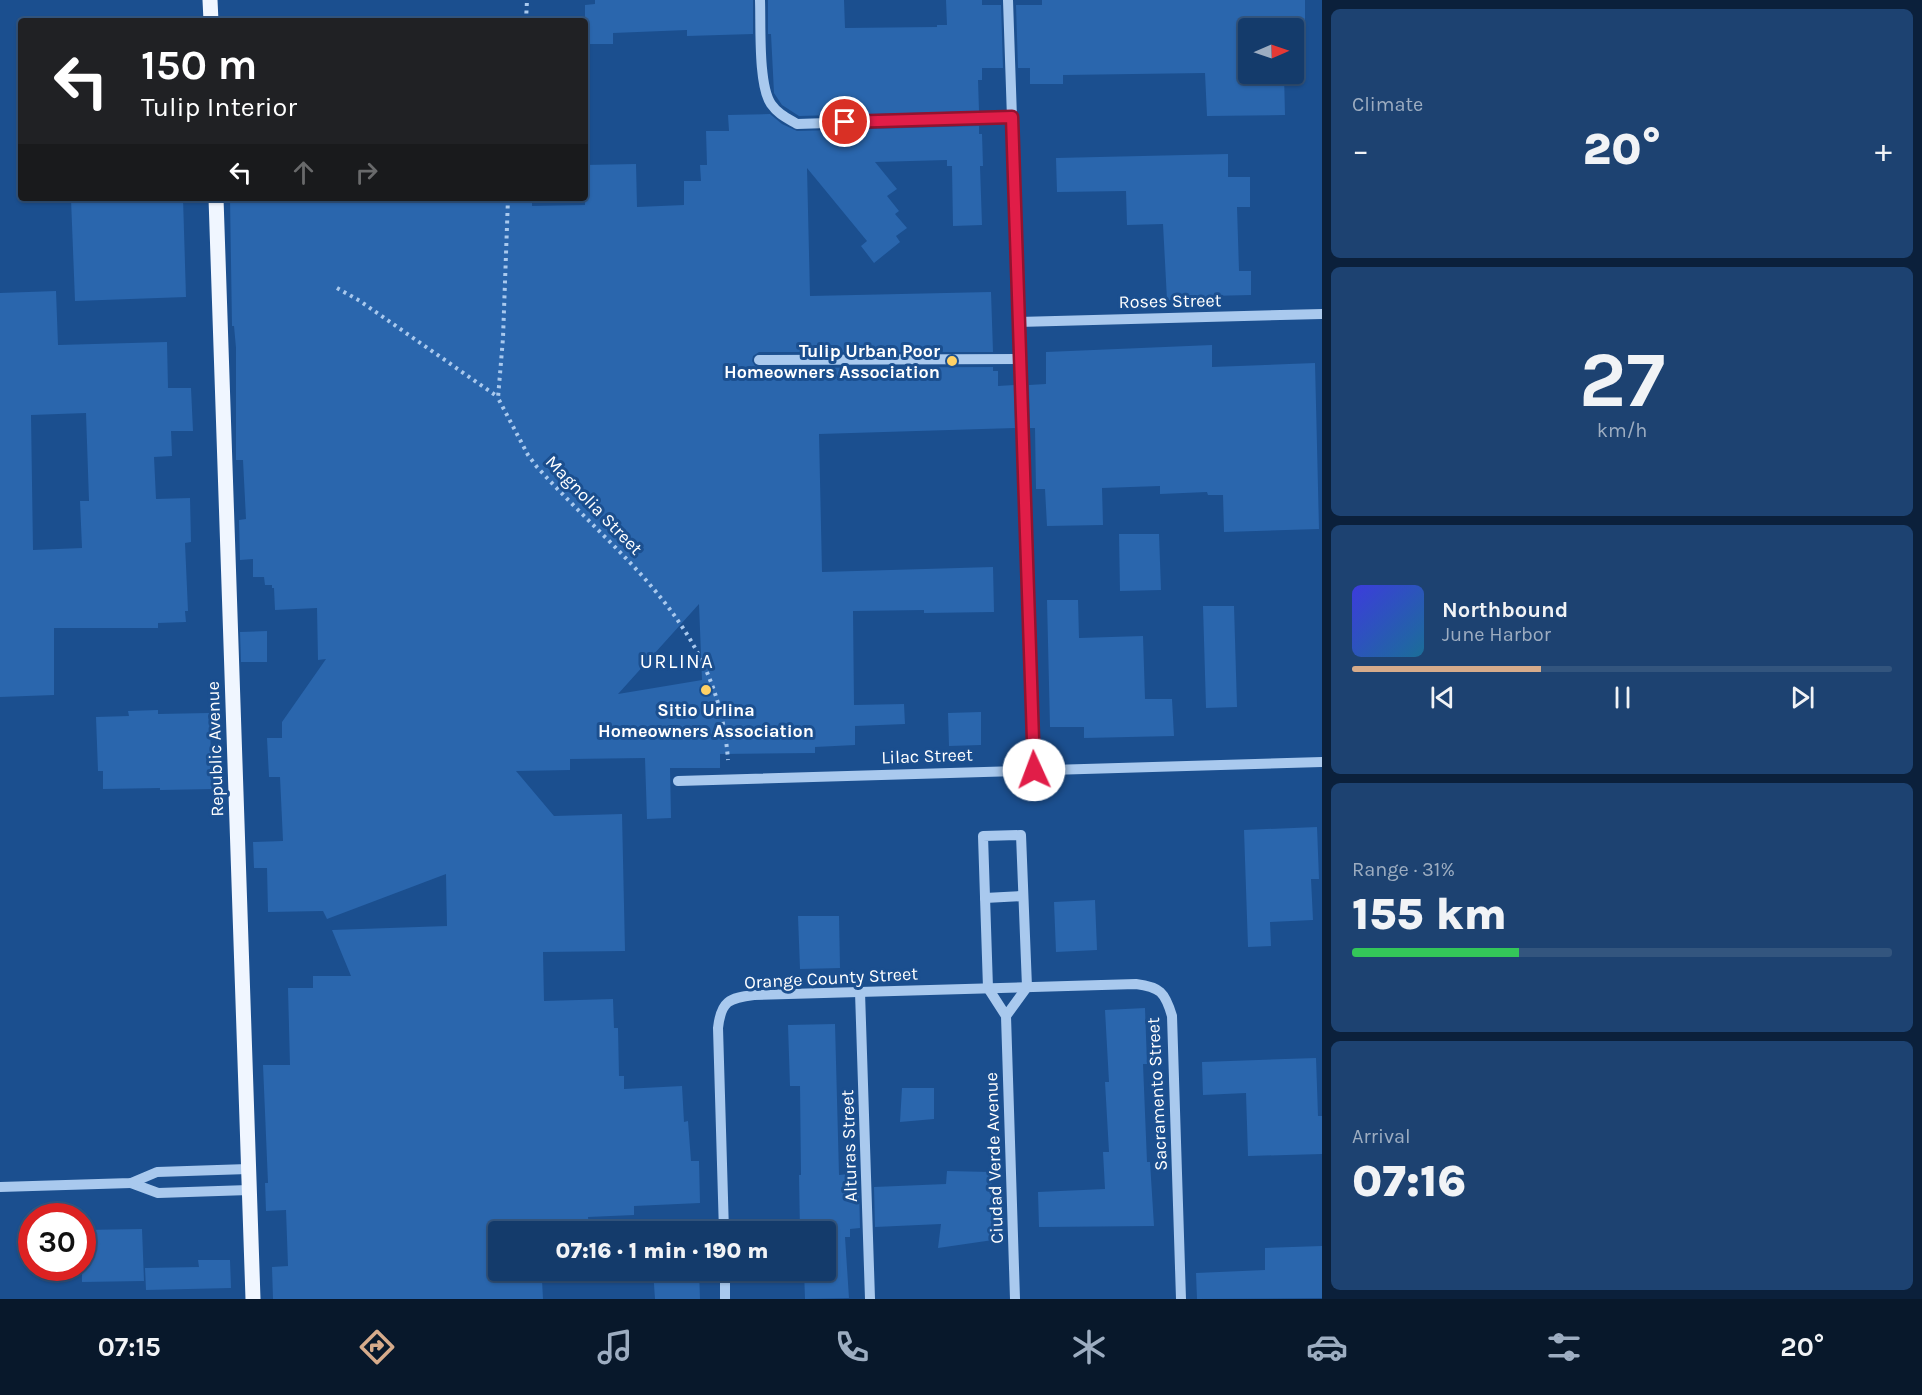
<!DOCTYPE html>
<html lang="en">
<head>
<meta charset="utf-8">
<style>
	:root { --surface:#143b6b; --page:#1d4271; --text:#f1f3f6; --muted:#9dadc1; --line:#33557e; --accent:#d6ab8b }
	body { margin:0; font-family:Karla,sans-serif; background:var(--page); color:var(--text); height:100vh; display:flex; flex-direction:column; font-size:22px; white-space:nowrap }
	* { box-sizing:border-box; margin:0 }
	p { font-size:20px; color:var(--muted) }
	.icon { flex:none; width:33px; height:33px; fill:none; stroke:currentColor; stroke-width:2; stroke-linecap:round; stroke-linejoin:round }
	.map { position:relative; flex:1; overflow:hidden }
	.sheet { display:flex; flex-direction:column; gap:9px; padding:9px; background:#0b203b; width:600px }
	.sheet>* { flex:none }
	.guide { position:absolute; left:18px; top:18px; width:570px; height:183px; border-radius:6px; box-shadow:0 2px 4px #0004,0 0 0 2px var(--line); background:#202124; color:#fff; overflow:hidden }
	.needle { width:39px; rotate:88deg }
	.buttons { position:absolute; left:1238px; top:18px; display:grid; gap:12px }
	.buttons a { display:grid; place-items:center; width:66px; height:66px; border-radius:6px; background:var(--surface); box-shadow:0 2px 4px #0004,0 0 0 2px var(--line); font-size:30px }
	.speed { position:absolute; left:18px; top:1203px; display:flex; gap:12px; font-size:30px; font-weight:700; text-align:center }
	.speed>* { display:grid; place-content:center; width:78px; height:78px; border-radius:50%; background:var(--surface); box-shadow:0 2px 4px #0004,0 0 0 2px var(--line); line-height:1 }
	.speed .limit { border:9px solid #d22; background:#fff; color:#111 }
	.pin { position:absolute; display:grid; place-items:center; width:51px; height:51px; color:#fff; margin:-26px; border:3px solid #fff; border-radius:50%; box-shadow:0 2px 6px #0007 }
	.me { position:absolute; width:66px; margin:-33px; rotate:358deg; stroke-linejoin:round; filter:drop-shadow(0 0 4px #0008) }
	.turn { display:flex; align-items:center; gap:21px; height:126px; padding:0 24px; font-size:27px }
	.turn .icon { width:78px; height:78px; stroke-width:2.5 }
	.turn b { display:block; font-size:42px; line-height:51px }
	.lanes { display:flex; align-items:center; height:57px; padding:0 24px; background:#0003; justify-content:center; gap:30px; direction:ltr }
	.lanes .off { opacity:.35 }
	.big { font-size:45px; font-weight:800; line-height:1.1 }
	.sheet .card { flex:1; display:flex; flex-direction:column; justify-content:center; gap:9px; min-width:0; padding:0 21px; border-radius:9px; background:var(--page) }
	.sheet .dial { align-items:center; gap:0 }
	.dial b { font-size:78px; line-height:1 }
	.song { display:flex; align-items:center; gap:18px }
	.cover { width:72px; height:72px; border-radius:9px; background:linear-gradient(135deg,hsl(240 70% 55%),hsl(200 70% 35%)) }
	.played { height:6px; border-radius:3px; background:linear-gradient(90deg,var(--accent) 35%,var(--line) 35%) }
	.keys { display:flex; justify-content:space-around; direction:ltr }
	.heat { display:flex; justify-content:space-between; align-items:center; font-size:33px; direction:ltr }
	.charge { height:9px; border-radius:4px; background:linear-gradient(90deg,#34c759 31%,var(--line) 0) }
	.trip { position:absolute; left:488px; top:1221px; width:348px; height:60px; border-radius:6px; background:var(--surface); box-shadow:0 2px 4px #0004,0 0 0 2px var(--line); font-weight:800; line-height:60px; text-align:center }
	.tab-bar { display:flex; height:96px; justify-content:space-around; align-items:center; background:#08182b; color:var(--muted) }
	.tab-bar .icon { width:42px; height:42px }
	.tab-bar .current { color:var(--accent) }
	.tab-bar b { font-size:27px; color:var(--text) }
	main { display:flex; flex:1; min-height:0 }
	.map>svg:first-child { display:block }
</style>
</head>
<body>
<main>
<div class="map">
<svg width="1322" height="1299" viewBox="0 0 1322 1299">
	<rect width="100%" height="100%" fill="#1b4f8f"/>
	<g fill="#2a66ad" fill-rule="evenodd">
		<polygon points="595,0 753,0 753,34 687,36 687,30 613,33 613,44 585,44 585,5 595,4"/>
		<polygon points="768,0 844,0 845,28 937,27 937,25 947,25 946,0 982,0 982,5 1001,5 1003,68 982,68 982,80 978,80 979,111 799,116 782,105 774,93 771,34 768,34"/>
		<polygon points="1042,0 1305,0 1305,28 1248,28 1248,74 1284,74 1285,115 1207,116 1205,73 1063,75 1063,84 1030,84 1030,68 1018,68 1016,5 1042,5"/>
		<path d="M770,114L782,124L797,131L979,126V134H982L983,166H980L982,225L953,226L952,166H947V160L875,162L897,189L887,196L899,211L895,214L907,228L896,236L900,242L874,263L861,246L867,241L807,168L810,296L991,292L993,352H759L753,356L752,361L755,366L759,368L993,367V371H998V386L1014,385L1015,428L819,434L822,572L993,567L994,612L924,613V610L853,611L854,705L904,704L905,724L855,726V745L815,747V753L720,754V768H670L671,818L647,819L645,758L570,759V770L516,771L554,816L622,814L625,951L543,952L544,1001L613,999L614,1028H618L619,1076H624V1089L682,1086L684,1122L688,1121L691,1161H699L700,1203L634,1206V1215L588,1217L589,1232H498V1270H583L584,1279L542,1280L543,1299H273L272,1267L288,1266L286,1210L266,1211L265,1183H268L263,1065H290L288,988H313V976H351L332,930L447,926L446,874L327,919L323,911L268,912L267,868H254L253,842L283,841L280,777H269L267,738H282V722L326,659L318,660L317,608L275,610L274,588H272V585H265L264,577H253V559L240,560L239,520L246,519L243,460H236V348L234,326H232L230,198H532V206L585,205V165L636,164L637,207L684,205V181H701L700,165H707L706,131H729L728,115ZM699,604L702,680L618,694Z"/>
		<polygon points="1228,154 1228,177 1250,177 1250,207 1237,207 1239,271 1251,271 1251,295 1209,296 1209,299 1167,300 1163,224 1127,225 1126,191 1057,192 1056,158"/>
		<polygon points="101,198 183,198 186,297 75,301 71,199"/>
		<path d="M56,291L58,345L167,342L168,388H191L193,431H171L172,456L154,457L156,499L190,498L191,542L185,543L188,611H185L186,622L158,623V628H54V695L0,697V293ZM86,413L89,501H80L82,548L33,550L31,415Z"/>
		<polygon points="1212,345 1212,367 1315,363 1319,529 1224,532 1223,495 1208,495 1207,492 1160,494 1160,486 1102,488 1103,525 1047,526 1045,489 1036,489 1035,428 1030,428 1029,385 1046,384 1046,352"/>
		<polygon points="1119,534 1159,534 1161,590 1120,591"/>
		<polygon points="1047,600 1078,600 1079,638 1143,636 1145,699 1172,699 1174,736 1084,738 1084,727 1050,727"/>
		<polygon points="1203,606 1234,606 1237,707 1206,708"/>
		<polygon points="267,631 267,662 241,662 240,632"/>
		<polygon points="158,710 158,714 209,713 213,789 160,790 160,788 103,789 103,771 98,771 96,717 129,716 128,711"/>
		<polygon points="981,712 981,745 949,746 948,713"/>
		<polygon points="1317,827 1319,879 1311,879 1313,920 1270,922 1271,946 1248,947 1244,830"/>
		<polygon points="1095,900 1097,950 1056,952 1054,902"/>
		<polygon points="798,916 839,916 840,968 800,969"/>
		<polygon points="1145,1008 1147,1064 1143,1064 1147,1162 1150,1162 1154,1226 1039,1227 1038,1192 1105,1189 1103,1152 1109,1152 1105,1082 1109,1082 1105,1010"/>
		<polygon points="835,1024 839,1175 849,1174 849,1188 859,1187 860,1228 850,1229 850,1237 845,1237 849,1298 805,1299 804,1270 825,1270 825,1232 800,1232 799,1175 801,1175 800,1086 790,1086 788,1025"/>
		<polygon points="1316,1058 1318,1116 1322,1116 1322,1154 1248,1156 1246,1093 1203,1095 1202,1062"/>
		<polygon points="902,1088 934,1088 934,1119 900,1122"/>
		<polygon points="947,1171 991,1172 993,1240 938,1248 941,1224 875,1227 874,1187 946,1184"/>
		<polygon points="142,1229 144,1281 82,1282 82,1230"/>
		<polygon points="1322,1246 1322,1298 1197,1299 1196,1273 1265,1270 1265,1248"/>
		<polygon points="198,1260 230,1260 231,1288 146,1290 145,1268 199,1267"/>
		<polygon points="653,1270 699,1270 700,1299 655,1299"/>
	</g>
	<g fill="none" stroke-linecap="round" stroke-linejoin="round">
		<g stroke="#a9c9ee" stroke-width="4" stroke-dasharray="3 4.5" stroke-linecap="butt">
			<polyline points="526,21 527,0"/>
			<path d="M508,198L503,338L498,398L528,455L537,467C621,560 718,623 728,760"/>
			<polyline points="337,288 360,301 498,397"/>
		</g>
		<g stroke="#a9c9ee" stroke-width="10">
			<path d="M760,0C761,25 758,85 771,104C778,114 787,118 797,124L1012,117"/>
			<polyline points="1008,0 1034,769"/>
			<polyline points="1018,322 1322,314"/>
			<polyline points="759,360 1020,359"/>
			<polyline points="678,781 1322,762"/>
			<polyline points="985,898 1023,896"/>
			<polyline points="860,992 870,1299"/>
			<polyline points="1006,1016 1027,987 1021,835 983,836 988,988 1006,1016 1015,1299"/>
			<polyline points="131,1183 158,1193 249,1190"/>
			<polyline points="0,1187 131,1183 157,1172 248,1169"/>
			<path d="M724,1232L718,1028C721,1001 729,998 754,995L1136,984C1160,987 1165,992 1172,1016L1181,1299"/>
			<polyline points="725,1270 725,1299"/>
		</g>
		<g stroke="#f0f6ff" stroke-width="15">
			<polyline points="210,0 211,21"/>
			<polyline points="216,198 253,1299"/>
		</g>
	</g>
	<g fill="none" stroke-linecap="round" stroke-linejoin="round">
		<g stroke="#92132f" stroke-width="15">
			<polyline id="route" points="845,122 1012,117 1034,770"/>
		</g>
		<use href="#route" stroke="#e11d48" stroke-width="10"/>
	</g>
	<g fill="#ffd166" stroke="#1b4f8f" stroke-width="2">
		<circle cx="952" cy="361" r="6"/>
		<circle cx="706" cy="690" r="6"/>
	</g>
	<g text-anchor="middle" stroke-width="6" stroke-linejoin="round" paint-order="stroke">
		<g font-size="18" fill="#fff" stroke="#1b4f8f">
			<text transform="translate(1170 301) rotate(-1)" y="6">Roses Street</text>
			<text transform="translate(594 505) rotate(46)" y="6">Magnolia Street</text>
			<text transform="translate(215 749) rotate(-92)" y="6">Republic Avenue</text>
			<text transform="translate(927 756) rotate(-2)" y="6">Lilac Street</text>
			<text transform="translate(831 978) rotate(-3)" y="6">Orange County Street</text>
			<text transform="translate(1157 1094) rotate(-93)" y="6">Sacramento Street</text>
			<text transform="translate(849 1146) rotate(-92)" y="6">Alturas Street</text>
			<text transform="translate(994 1158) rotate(-92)" y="6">Ciudad Verde Avenue</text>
		</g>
		<g font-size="18" font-weight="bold" fill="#fff" stroke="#1b4f8f" text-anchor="end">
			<text x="940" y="357">Tulip Urban Poor<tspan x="940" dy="21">Homeowners Association</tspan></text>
			<text x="706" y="716" text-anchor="middle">Sitio Urlina<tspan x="706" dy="21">Homeowners Association</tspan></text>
		</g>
		<g font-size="20" letter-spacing="1.5" fill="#fff" stroke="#1b4f8f">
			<text x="677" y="668">URLINA</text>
		</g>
	</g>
</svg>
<div class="buttons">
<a><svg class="needle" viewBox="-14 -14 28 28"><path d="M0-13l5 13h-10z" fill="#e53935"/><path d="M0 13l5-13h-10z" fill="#9dadc1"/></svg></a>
</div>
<div class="speed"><div class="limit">30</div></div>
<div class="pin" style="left:845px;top:122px;background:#d93025"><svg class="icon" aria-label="arrive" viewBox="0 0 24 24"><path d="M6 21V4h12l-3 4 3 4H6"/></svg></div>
<svg class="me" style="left:1034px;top:770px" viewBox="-20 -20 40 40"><circle r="19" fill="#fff"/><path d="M0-13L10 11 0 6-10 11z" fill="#e11d48"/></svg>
<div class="trip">07:16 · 1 min · 190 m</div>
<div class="guide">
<div class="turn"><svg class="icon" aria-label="left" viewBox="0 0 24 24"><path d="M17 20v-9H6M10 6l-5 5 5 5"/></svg><div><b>150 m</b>Tulip Interior</div></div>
<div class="lanes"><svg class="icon" aria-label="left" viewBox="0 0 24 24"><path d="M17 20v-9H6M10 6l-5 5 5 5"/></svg><svg class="icon off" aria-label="ahead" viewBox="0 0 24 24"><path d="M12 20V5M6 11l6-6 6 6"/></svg><svg class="icon off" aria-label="right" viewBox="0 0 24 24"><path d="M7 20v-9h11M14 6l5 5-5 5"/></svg></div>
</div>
</div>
<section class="sheet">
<div class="card"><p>Climate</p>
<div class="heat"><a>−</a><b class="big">20°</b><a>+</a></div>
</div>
<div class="card dial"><b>27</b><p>km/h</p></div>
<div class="card">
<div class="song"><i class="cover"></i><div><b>Northbound</b><p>June Harbor</p></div></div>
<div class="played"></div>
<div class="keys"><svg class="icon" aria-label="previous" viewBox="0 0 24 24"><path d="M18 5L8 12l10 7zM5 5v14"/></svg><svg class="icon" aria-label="pause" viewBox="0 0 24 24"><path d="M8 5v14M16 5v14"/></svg><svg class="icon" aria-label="next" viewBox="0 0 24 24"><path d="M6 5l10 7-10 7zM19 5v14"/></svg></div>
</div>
<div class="card"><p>Range · 31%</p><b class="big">155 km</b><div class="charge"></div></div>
<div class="card"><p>Arrival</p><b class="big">07:16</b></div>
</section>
</main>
<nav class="tab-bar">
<b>07:15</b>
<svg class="icon current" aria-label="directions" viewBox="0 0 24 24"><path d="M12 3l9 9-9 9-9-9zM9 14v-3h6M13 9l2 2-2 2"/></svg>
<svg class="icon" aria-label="music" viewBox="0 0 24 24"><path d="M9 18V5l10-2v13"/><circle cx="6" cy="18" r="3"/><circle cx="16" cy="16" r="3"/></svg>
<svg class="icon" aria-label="phone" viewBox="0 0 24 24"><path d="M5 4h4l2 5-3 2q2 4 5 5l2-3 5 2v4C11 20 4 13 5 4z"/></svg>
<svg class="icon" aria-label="climate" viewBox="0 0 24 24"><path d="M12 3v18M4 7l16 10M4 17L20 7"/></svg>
<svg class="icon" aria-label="car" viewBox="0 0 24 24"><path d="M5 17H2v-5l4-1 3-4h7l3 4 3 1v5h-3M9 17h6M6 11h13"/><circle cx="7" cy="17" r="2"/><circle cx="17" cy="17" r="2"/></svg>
<svg class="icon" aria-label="filters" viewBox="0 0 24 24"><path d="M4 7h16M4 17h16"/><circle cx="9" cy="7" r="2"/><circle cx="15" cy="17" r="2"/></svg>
<b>20°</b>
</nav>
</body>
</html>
